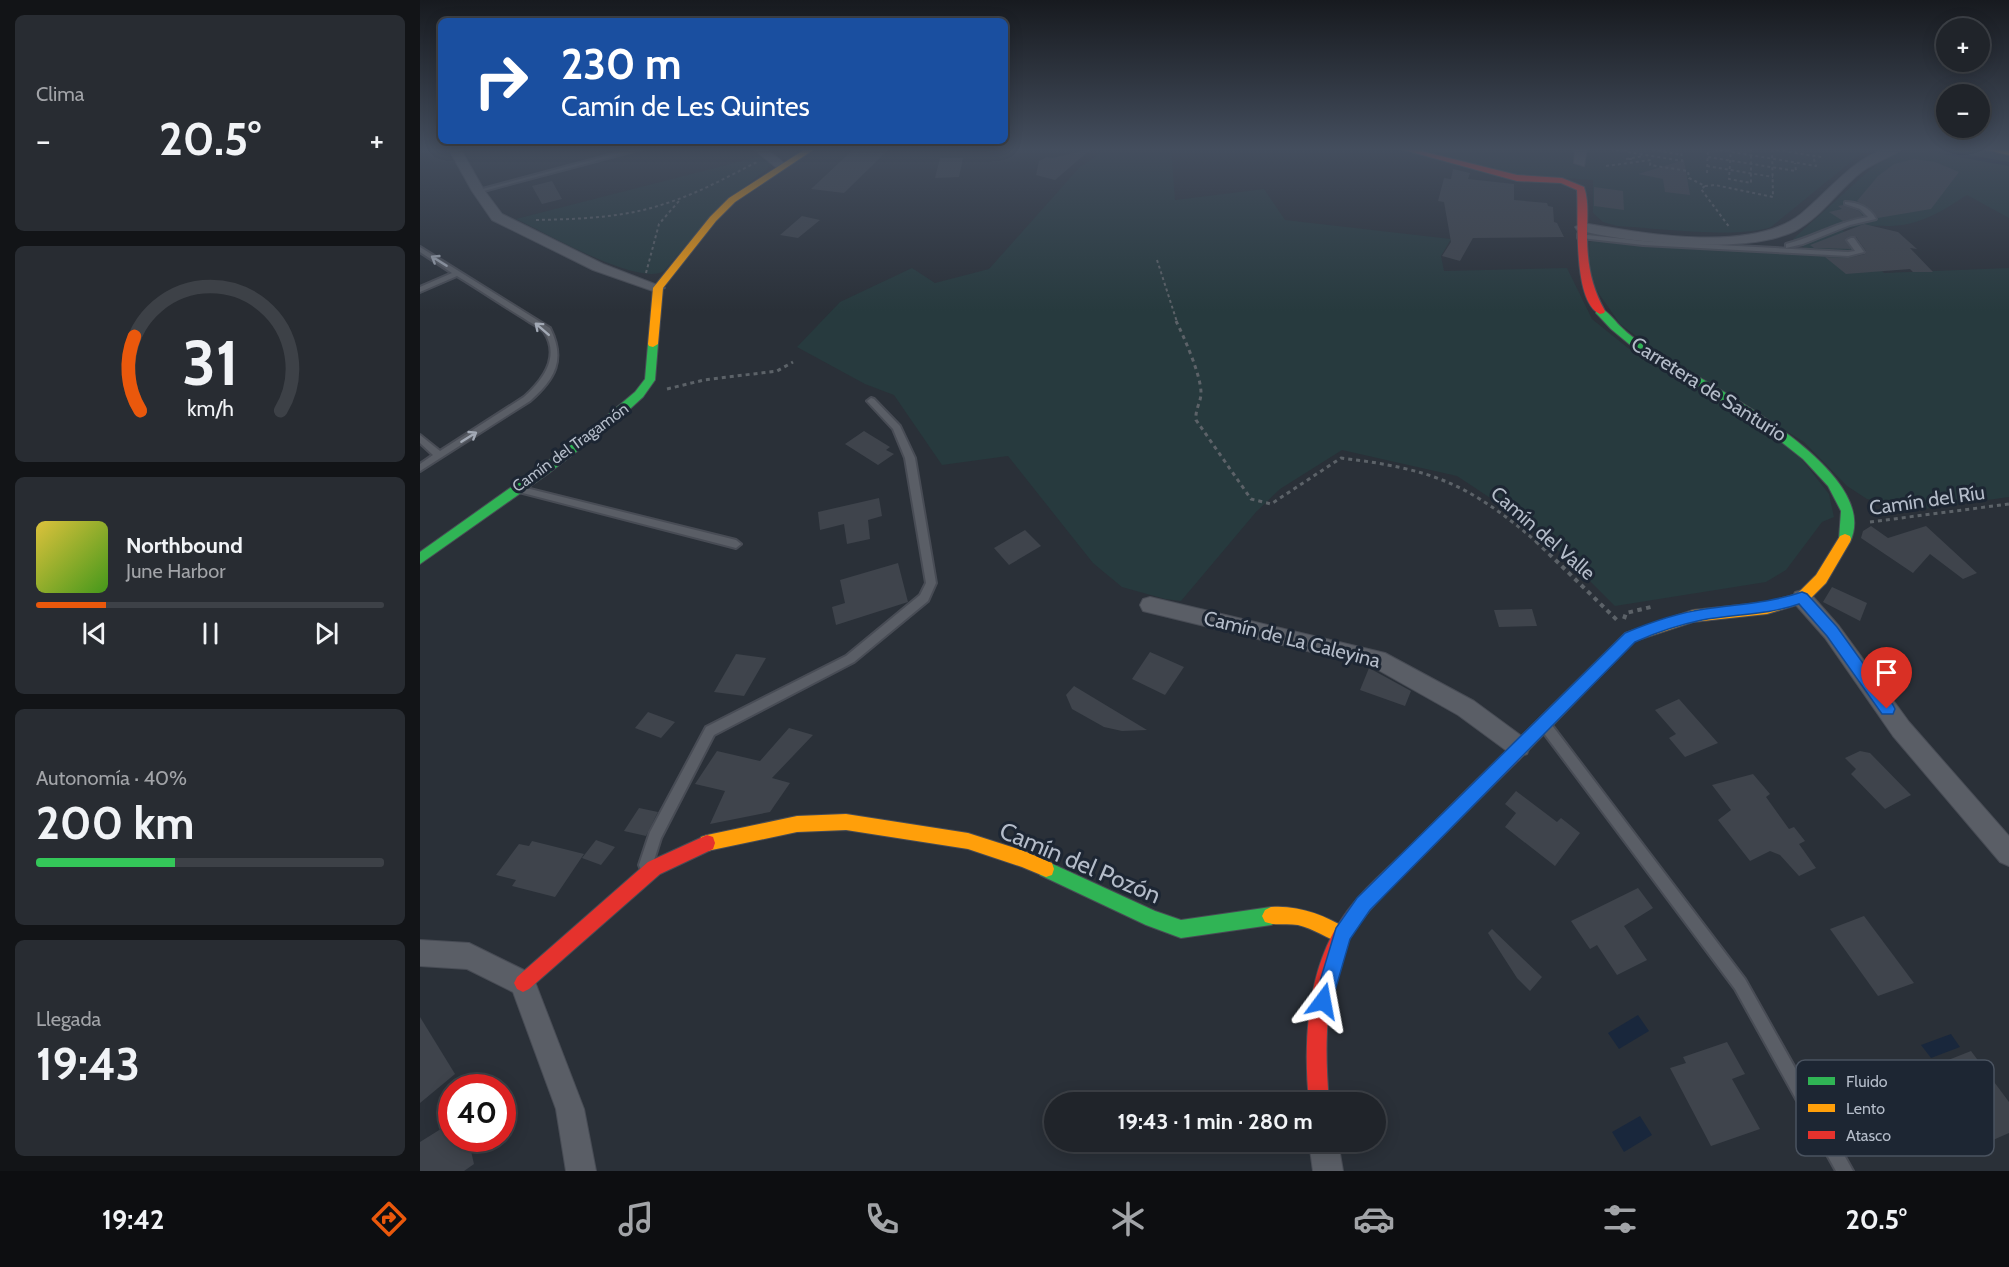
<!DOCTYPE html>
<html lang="es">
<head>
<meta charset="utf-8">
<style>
	:root { --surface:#20242a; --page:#282c32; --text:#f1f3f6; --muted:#a2a4a8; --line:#3d4147; --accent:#ea580c }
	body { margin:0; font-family:Cabin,sans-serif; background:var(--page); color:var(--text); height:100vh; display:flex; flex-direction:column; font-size:22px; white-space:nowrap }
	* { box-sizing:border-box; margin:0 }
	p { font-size:20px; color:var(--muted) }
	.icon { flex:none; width:33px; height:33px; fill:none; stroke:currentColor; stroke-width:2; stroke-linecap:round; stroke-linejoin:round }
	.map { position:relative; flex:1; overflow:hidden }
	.sheet { display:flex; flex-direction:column; gap:15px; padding:15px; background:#121417; width:420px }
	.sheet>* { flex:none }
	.hud { position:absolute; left:18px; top:18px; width:570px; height:126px; border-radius:9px; box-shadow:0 3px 15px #0003,0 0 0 2px var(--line); background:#1a4fa0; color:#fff; overflow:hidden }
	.buttons { position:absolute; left:1516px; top:18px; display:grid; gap:12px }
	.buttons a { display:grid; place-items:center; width:54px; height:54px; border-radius:50%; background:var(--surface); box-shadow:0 3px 15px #0003,0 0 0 2px var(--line); font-size:30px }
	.speed { position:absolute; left:18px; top:1074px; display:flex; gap:12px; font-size:30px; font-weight:700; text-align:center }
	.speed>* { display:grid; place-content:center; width:78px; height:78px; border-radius:50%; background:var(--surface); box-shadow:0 3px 15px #0003,0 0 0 2px var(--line); line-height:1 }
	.speed .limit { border:9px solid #d22; background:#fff; color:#111 }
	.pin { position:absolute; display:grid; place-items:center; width:51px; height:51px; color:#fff; margin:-62px -26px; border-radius:50% 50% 50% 0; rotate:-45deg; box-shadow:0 0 6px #0007 }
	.pin .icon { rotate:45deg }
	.me { position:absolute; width:66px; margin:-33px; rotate:13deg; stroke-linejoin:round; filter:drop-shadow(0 0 4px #0008) }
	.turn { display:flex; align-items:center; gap:21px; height:126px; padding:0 24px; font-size:27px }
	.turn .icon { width:78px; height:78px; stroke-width:2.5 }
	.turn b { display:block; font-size:42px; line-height:51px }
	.big { font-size:45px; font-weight:800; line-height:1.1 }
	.sheet .tile { flex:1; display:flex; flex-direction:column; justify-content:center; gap:9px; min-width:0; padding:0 21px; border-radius:9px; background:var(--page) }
	.sheet .dial { align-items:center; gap:0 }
	.dial svg { height:156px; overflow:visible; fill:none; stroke:var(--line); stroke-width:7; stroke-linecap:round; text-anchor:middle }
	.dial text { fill:var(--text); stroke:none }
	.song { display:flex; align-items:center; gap:18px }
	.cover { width:72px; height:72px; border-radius:9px; background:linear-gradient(135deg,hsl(50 70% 55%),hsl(100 70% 35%)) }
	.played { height:6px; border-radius:3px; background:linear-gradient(90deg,var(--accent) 20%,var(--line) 20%) }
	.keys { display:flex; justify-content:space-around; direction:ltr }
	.heat { display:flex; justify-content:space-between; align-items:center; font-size:33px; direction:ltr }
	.charge { height:9px; border-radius:4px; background:linear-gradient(90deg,#34c759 40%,var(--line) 0) }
	.trip { position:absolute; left:624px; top:1092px; width:342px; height:60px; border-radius:30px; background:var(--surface); box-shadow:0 3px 15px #0003,0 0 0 2px var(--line); font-weight:800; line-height:60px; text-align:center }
	.dock { display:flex; height:96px; justify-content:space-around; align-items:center; background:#0d0e11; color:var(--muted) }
	.dock .icon { width:42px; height:42px }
	.dock .on { color:var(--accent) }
	.dock b { font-size:27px; color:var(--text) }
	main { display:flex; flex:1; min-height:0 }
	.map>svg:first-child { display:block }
</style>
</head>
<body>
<main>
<section class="sheet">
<div class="tile"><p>Clima</p>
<div class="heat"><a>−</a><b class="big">20.5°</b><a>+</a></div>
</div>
<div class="tile dial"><svg viewBox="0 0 100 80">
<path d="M14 69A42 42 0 1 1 86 69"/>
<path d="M14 69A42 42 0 0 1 11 31" stroke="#ea580c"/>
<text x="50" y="56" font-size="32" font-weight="700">31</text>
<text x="50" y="72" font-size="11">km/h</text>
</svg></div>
<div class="tile">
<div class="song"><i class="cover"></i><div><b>Northbound</b><p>June Harbor</p></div></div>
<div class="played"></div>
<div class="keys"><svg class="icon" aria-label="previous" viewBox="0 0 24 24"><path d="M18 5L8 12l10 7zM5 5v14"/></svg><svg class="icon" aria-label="pause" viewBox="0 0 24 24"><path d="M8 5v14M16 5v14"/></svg><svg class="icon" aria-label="next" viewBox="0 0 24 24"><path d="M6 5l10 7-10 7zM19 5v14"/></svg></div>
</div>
<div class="tile"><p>Autonomía · 40%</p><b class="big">200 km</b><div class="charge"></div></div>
<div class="tile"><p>Llegada</p><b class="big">19:43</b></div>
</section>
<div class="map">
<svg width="1589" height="1171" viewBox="0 0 1589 1171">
	<rect width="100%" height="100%" fill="#2a3038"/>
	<g fill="#273a3e">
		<polygon points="687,148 751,148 755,200 844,189 865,220 1031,239 1021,256 1024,271 1147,268 1172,319 1208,348 1343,427 1380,457 1409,494 1414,517 1402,522 1366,570 1346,582 1195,606 1145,556 1090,511 1037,476 922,450 860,489 836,512 761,601 745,599 702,587 673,563 588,456 522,465 474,395 445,384 377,347 420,302 492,268 515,283 569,269 659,168"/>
		<path d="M992,148H1448L1351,227C1318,239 1235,228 1197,226L1183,222L1173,213V180L1098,175Z"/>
		<path d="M1492,150L1560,151L1589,157V218L1547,195C1528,207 1511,219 1488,224C1467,229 1445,222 1423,230L1433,251L1386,249L1373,239L1462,159L1475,153Z"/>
		<path d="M342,156L352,165L298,208L244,271C218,287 125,232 96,219Z"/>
		<polygon points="1176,240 1269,248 1446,256 1464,273 1589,268 1589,497 1497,510 1447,499 1427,486 1384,442 1235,350 1200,324 1177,291 1168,271 1170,242"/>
	</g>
	<g fill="#19273c">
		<polygon points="1218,1015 1229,1031 1199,1049 1188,1033"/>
		<polygon points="1531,1034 1540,1047 1511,1058 1501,1045"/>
		<polygon points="1220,1116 1232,1135 1204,1152 1192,1132"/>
	</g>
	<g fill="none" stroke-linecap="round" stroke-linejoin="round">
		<polyline stroke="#19273c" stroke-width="4" points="1500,148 1589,164"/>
	</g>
	<g fill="#3f444c">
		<polygon points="435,148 470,148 424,193 391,189"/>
		<polygon points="671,149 635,180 616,175 619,161 627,157 632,158"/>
		<polygon points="520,158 543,158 539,177 515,178"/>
		<polygon points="1494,159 1515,162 1539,172 1511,209 1458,218 1448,207 1437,201 1458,176 1474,164"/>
		<polygon points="1264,160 1270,195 1245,192 1243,179 1218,174"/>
		<polygon points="1033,169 1050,173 1048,179 1094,184 1094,200 1127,203 1128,206 1133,207 1134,222 1137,223 1144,237 1053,238 1040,261 1022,256 1031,242 1024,202 1018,201 1024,178 1031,179"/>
		<polygon points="132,181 142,199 122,204 112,186"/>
		<polygon points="1174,187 1203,191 1204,210 1174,206"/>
		<polygon points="1423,205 1439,211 1443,216 1423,221 1409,212 1422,209 1418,206"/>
		<polygon points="382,216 400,220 378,238 360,235"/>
		<polygon points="1444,224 1478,232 1497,249 1490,248 1513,272 1493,272 1490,269 1426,274 1405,257 1428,258 1445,254 1446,251 1436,237 1425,239 1431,249 1394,248 1390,245"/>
		<polygon points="444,431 470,447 466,450 474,454 458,465 425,444"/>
		<polygon points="459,498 462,516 448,520 450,539 427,544 424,524 400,530 398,512"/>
		<polygon points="1451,526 1468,538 1506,526 1557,573 1543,579 1510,554 1493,573 1441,538 1443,531"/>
		<polygon points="605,530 621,546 589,565 574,548"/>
		<polygon points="478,563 488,602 416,625 412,607 425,603 420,580"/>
		<polygon points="1412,587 1447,603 1440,621 1403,602"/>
		<polygon points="1112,609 1117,626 1079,627 1074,610"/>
		<polygon points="730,652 764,667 745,695 712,679"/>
		<polygon points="316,654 346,658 324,696 294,692"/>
		<polygon points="949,668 991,691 985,706 940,690"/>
		<polygon points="654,686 727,730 702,731 684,727 652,709 646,695"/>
		<polygon points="1259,699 1298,743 1265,757 1249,738 1256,734 1235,710"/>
		<polygon points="228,712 255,722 241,738 215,728"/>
		<polygon points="369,728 393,735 352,778 370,783 350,812 290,824 305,791 275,784 297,751 340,761"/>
		<polygon points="1440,751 1450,753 1491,795 1465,809 1431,774 1436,769 1425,758"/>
		<polygon points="1333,774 1350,794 1346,797 1369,829 1374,827 1385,841 1379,844 1396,868 1379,876 1360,855 1350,851 1330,861 1298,820 1311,810 1292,785"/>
		<polygon points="1096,791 1137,822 1141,818 1160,833 1135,866 1085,827 1096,813 1085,804"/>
		<polygon points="219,808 238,812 226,836 204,831"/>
		<polygon points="176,840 195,847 181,865 162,858"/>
		<polygon points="112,841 164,854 135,897 92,886 96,880 76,875 99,844 109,846"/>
		<polygon points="1218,888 1233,908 1204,926 1227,960 1197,975 1177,945 1170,949 1151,921"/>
		<polygon points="1444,916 1494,983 1458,996 1410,929"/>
		<polygon points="1072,929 1122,977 1110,991 1097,978 1068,933"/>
		<polygon points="0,1017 35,1074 0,1103"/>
		<polygon points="1307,1042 1325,1074 1312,1079 1340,1129 1291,1146 1250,1068 1266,1063 1263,1057"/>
		<polygon points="1551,1051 1589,1102 1589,1133 1573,1140 1549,1107 1533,1113 1503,1070"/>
		<polygon points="32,1122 32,1138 48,1138 54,1164 44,1171 0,1171 0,1142"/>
	</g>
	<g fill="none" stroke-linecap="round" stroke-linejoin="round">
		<g stroke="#484c55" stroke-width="4">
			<g id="lane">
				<polygon points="216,148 225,148 60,192 55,191"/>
				<path d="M1425,202C1437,202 1450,207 1456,219L1430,225L1383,244L1366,248V244C1394,237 1419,221 1448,217L1440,209L1425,204Z"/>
				<polygon points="1158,234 1223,241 1428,252 1435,251 1427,240 1431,238 1434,238 1444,252 1428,256 1223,245 1161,238 1158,238"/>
				<path d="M0,247L130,328C146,360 135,379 110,401L0,471V464L13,455L0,443V435L20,451L104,397C122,381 141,357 124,332C120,327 110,323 105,319C82,305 60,290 37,276L0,292V287L32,273L0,252Z"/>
				<polygon points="451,398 454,399 480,426 495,458 516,583 508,601 434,662 294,735 241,838 231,870 226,872 221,870 219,865 230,832 286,727 426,656 500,595 506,583 485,458 473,429 447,401"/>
				<polygon points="98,486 316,540 321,544 316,548 95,491 93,489"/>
				<polygon points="1124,719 1128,720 1325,979 1433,1171 1416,1171 1315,989 1120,728 1118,724 1120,720"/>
			</g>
		</g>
		<g stroke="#484c55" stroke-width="2">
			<g id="street">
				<polygon points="28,148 40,148 64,190 82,214 183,264 245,288 238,292 233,291 173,270 72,220 52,191"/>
				<polygon points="332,148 345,148 368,166 358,169"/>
				<polygon points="1155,148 1167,148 1164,166 1154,163"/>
				<path d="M1467,148H1483C1475,156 1452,163 1440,173C1418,191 1400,218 1375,231C1325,255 1211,243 1157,230L1155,227L1162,223C1221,233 1331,254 1381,214C1409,191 1431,160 1467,148Z"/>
				<polygon points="1382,590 1389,592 1419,626 1489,722 1589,836 1589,866 1580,862 1473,736 1405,638 1375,604 1372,598 1375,592"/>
				<polygon points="730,597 965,653 1054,701 1107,740 1110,747 1107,754 1099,757 1091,754 1038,715 953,667 723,611 720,605 723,599"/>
				<polygon points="0,940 49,943 112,974 164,1109 176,1171 146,1171 136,1109 93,992 47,969 0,966"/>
				<polygon points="889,1142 918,1142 923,1171 893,1171"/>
			</g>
		</g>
		<g stroke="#484c55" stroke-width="2">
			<g id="fast">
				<path d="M1180,308C1188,311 1194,320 1200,326C1209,335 1219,342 1229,348C1277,379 1465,468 1430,542L1425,544L1419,539L1421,511L1408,486L1383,459L1349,432L1312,407L1214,348L1191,329L1176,313V309Z"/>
				<polygon points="233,341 238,344 235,380 223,397 200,418 129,473 0,564 0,552 159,439 215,392 225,379 228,344"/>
				<polygon points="626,861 735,911 761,920 851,907 857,910 860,916 857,922 851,925 761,938 726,925 620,875 618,869 620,863"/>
			</g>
		</g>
		<g stroke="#484c55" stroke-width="2">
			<g id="slow">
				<polygon points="387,148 396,148 315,202 296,221 243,288 238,344 233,347 229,346 228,344 233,288 290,217 309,198"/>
				<polygon points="1558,148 1589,151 1589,155"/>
				<polygon points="1425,534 1430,536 1431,539 1430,542 1406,583 1387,602 1347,614 1273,622 1215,641 1099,760 1093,762 1087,760 1085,755 1087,750 1205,633 1273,610 1347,602 1377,594 1396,575 1420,536"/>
				<polygon points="426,814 548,833 604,851 632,863 634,869 632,875 626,877 602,867 548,849 426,830 377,832 287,851 281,849 279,843 281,837 287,835 377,816"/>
				<path d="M851,907C879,905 904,915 928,929L931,935L928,941L922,944C907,938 894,929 878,925C867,923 855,926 845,922L842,916L845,910Z"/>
			</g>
		</g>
		<g stroke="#484c55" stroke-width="2">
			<g id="jam">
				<path d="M977,148H989L1097,175L1142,178L1164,187C1169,201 1167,219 1167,234C1167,263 1171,286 1185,311L1184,313L1180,314C1152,302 1159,217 1157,190L1141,183L1097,181Z"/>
				<path d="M1093,748L1099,750L1101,755L1099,760C1065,793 1032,827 998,861C970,890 936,917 921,957C904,1003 905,1054 909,1102H889C883,1041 887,969 923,917C941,890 967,869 989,847C1022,814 1054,782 1087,750Z"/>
				<polygon points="287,835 293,837 295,843 293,849 240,874 109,989 103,992 97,989 94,983 97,977 228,862"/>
			</g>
		</g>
		<g stroke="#5c6268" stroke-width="2" stroke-dasharray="3 3" stroke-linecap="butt">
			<polyline points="1184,148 1262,161 1261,148"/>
			<polyline points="1226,148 1261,155"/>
			<polyline points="1288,148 1396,166 1393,156"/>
			<polyline points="1311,148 1309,179 1331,183 1331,148"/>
			<polyline points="1345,148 1401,157"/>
			<polyline points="1205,150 1216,148"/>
			<polyline points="1288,157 1376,171 1375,163"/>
			<polyline points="1212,159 1206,159 1224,156"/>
			<polyline points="1186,166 1231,160 1230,165 1268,171 1269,178 1285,186 1281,189 1310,228"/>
			<polyline points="1287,166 1353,177"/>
			<polyline points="1287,173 1288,148"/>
			<polyline points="1285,186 1295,185 1353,197 1352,149"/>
			<path d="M116,220C159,219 203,218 244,204C277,194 307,177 337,162"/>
			<polyline points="737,260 757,322"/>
			<polyline points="226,273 239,224 259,201"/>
		</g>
		<g stroke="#5c6268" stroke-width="3" stroke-dasharray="4 4" stroke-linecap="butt">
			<path d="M756,321C764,337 781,375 781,393C781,402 775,409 776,420L831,499L851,504L921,458C1012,469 1048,483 1118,543"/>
			<polyline points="247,389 284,380 357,371 373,362"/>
			<polyline points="1450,522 1589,504"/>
		</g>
		<g stroke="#5c6268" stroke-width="4" stroke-dasharray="4.5 4.5" stroke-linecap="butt">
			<polyline points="1116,541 1199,622"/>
			<polyline points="1204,619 1206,613 1231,607"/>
		</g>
		<use href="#lane" fill="#5a5e66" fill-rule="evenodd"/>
		<use href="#street" fill="#5a5e66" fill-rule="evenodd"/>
		<use href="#fast" fill="#30b455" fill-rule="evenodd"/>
		<use href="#slow" fill="#ff9f0a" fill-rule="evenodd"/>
		<use href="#jam" fill="#e5322d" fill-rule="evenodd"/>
	</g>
	<defs><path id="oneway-shaft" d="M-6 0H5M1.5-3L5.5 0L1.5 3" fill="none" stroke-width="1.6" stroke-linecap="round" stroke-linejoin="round" transform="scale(1.5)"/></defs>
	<g stroke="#a2a9b5">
		<use href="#oneway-shaft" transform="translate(19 261) rotate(-148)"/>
		<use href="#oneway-shaft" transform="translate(122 329) rotate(-139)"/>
		<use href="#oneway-shaft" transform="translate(49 437) rotate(-32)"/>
	</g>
	<linearGradient id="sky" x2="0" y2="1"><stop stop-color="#171a1f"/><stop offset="0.48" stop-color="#444e5e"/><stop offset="1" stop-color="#444e5e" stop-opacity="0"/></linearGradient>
	<rect width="1589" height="311" fill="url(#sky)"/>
	<path fill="#1a73e8" stroke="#114b97" stroke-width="1.5" d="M1382,592L1387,594L1417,627L1473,705L1475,709L1473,714H1462L1407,636L1379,604C1348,615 1315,614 1282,620C1258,625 1237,632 1215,642L950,910L930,939L910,1008L903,1011L897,1008L894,1001L916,928L937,898L1205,633C1231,622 1257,613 1285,609C1318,604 1350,603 1382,592Z"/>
	<g text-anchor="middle" stroke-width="6" stroke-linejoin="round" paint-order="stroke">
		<g font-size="16" fill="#b4bcc9" stroke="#1d2633">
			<text transform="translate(150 447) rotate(-36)" y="6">Camín del Tragamón</text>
		</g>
		<g font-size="20" fill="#b4bcc9" stroke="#1d2633">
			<text transform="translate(1289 389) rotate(32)" y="7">Carretera de Santurio</text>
			<text transform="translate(1507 500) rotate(-8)" y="7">Camín del Ríu</text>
			<text transform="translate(1123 533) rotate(41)" y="7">Camín del Valle</text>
			<text transform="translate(872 639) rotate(14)" y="7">Camín de La Caleyina</text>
		</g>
		<g font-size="24" fill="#b4bcc9" stroke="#1d2633">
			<text transform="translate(660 863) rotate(23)" y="8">Camín del Pozón</text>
		</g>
	</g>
	<rect x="1376" y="1060" width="198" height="96" rx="9" fill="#1d2633" stroke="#4a5360" stroke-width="1.5"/>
	<rect x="1388" y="1077" width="27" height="8" fill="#30b455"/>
	<rect x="1388" y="1104" width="27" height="8" fill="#ff9f0a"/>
	<rect x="1388" y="1131" width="27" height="8" fill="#e5322d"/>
	<g font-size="16" fill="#b4bcc9">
		<text x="1426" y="1087">Fluido</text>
		<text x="1426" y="1114">Lento</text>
		<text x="1426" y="1141">Atasco</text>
	</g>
</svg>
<div class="buttons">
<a>+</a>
<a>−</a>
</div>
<div class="speed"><div class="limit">40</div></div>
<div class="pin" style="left:1467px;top:709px;background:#d93025"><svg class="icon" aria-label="arrive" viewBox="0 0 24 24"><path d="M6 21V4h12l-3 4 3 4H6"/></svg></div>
<svg class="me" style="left:903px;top:1001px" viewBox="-20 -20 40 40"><path d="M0-17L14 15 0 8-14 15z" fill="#1a73e8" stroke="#fff" stroke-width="4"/></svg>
<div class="trip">19:43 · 1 min · 280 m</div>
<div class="hud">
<div class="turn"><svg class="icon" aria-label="right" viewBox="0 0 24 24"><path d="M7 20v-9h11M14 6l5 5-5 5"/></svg><div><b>230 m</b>Camín de Les Quintes</div></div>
</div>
</div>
</main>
<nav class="dock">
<b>19:42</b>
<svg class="icon on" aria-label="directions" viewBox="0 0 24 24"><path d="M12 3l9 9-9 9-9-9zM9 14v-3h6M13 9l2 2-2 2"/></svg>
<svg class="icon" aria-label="music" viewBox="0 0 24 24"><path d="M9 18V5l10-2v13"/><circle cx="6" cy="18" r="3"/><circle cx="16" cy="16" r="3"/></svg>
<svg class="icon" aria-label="phone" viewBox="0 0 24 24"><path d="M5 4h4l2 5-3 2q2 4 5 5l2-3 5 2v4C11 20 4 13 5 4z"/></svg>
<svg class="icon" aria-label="climate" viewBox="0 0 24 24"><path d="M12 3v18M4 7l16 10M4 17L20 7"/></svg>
<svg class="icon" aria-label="car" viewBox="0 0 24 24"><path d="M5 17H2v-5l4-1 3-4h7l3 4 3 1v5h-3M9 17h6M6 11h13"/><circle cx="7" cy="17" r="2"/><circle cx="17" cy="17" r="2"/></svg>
<svg class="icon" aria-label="filters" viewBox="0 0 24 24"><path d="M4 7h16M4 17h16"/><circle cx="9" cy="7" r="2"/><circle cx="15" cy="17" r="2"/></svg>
<b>20.5°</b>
</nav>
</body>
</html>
